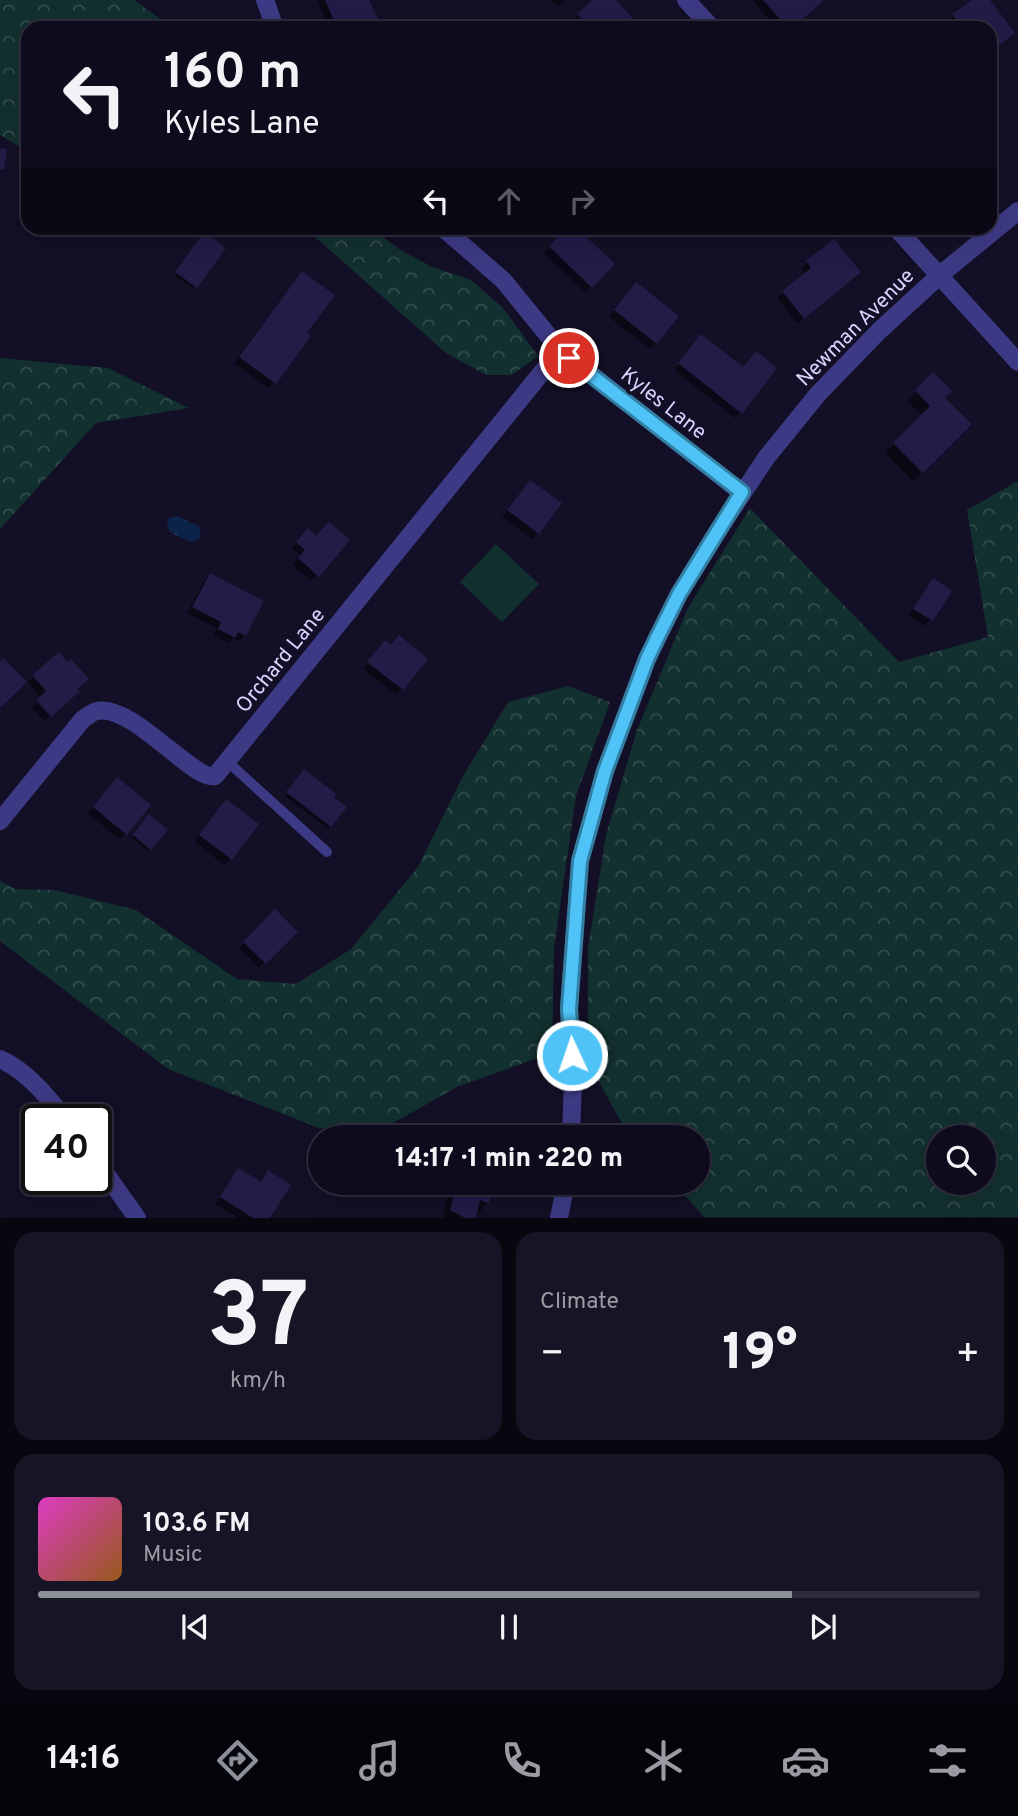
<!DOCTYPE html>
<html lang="en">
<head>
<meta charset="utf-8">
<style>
	:root { --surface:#0e0b1c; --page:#171425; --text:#f1f3f6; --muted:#9b9ba3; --line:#2e2b3b; --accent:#8c9099 }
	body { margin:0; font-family:Overpass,sans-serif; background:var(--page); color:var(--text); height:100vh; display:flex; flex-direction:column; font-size:26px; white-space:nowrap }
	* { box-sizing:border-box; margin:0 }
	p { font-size:23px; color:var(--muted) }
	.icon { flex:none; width:38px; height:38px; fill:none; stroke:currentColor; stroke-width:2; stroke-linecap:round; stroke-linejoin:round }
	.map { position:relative; height:1218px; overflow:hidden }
	.drawer { display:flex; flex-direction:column; gap:14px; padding:14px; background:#08060f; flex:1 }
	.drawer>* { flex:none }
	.top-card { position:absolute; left:21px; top:21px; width:976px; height:214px; border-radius:21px; box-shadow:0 7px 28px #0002,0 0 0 2px var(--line); background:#0e0b1c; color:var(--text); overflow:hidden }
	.tools { position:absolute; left:926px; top:1125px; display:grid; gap:14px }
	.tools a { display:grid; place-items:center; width:70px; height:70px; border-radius:50%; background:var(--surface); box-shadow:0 7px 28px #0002,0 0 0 2px var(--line); font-size:35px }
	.speed { position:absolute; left:21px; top:1104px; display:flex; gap:14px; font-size:35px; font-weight:700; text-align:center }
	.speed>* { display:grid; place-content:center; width:91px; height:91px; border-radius:50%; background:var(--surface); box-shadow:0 7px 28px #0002,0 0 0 2px var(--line); line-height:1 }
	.speed .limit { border:4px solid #111; border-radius:10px; background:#fff; color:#111 }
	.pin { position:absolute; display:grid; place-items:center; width:60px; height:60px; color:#fff; margin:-30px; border:4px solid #fff; border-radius:50%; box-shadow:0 2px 7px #0007 }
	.me { position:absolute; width:77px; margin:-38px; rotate:357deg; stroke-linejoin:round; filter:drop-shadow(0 0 5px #0008) }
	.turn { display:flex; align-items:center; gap:24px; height:147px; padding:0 28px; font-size:32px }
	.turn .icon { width:91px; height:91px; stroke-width:2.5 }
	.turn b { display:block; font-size:49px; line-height:60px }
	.lanes { display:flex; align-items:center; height:66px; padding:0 28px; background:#0003; justify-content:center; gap:35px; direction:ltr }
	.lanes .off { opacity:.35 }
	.big { font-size:52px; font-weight:800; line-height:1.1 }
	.drawer .widget { flex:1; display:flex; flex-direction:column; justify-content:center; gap:10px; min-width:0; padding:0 24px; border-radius:21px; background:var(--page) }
	.drawer .dial { align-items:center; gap:0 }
	.dial b { font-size:91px; line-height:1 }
	.song { display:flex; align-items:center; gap:21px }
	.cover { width:84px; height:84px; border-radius:10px; background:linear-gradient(135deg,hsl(310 70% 55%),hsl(30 70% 35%)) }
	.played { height:7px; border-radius:4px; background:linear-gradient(90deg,var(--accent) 80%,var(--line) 80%) }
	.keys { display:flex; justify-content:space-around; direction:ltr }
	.heat { display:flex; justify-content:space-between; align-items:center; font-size:38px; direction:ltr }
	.drawer .tiles { flex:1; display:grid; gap:14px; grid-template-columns:1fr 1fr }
	.widget:last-child { grid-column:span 2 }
	.trip { position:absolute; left:308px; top:1125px; width:402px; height:70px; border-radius:35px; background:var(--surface); box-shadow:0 7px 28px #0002,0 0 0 2px var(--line); font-weight:800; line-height:70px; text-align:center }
	.tabs { display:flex; height:112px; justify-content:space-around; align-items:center; background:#06040b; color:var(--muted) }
	.tabs .icon { width:49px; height:49px }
	.tabs .selected { color:var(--accent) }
	.tabs b { font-size:32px; color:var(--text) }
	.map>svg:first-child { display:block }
</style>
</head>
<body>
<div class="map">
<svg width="1018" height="1218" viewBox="0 0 1018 1218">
	<defs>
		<pattern id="forest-crowns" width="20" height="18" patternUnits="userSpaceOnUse" patternTransform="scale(1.75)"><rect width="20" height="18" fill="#12302f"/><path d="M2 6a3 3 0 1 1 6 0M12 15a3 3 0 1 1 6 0" fill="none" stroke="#344d4e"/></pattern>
		<pattern id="water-ripples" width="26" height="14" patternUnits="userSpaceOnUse" patternTransform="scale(1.75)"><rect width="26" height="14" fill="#0c2248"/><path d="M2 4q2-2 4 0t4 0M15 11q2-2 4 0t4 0" fill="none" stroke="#2f4163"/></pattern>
	</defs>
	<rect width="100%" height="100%" fill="#130f26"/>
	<g fill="url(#forest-crowns)" fill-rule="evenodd">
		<polygon points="0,0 134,0 173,28 28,28 28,152 0,135"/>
		<polygon points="305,228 372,228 399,249 432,267 471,280 503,308 538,356 512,375 486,375 446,353"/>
		<polygon points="0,358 108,368 189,408 96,423 0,529"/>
		<path d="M1018,481V1217H704L674,1183H698V1138L635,1137L620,1120L588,1062V948L606,835L637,730L688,608L750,508L899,662L988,637L967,510ZM938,1138H984V1183H938Z"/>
		<polygon points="568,686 610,702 576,796 554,948 552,1053 457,1087 372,1135 319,1128 168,1069 0,941 0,881 15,889 55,890 136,910 237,979 296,984 351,949 418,867 463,776 508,702"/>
	</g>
	<polygon fill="#12302f" points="496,544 539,584 502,622 460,582"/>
	<path fill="url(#water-ripples)" d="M177,516L198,526L201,530L199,539L191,542C179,536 164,534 168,519Z"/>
	<g fill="#0007">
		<polygon points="317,0 368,0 376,18 362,28 329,28"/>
		<polygon points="552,0 565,0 558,6"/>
		<polygon points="594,0 613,0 638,28 579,28 572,21"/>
		<polygon points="752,0 820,0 791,28 777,28"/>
		<polygon points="974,0 988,0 1013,33 990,51 990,28 952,28 948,22"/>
		<polygon points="827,23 832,28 822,28"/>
		<polygon points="569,228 574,228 612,264 585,293 544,253"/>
		<polygon points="752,228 774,228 761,238"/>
		<polygon points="202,236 196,286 194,289 174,275"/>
		<polygon points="808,262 853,278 797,323 777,298 806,274 802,268"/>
		<polygon points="296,279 304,333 269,388 234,363"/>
		<polygon points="630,290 656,343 650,349 609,317"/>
		<polygon points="695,342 741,412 735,418 674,370"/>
		<polygon points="933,375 942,398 969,424 913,481 885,453 922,416 907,401"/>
		<polygon points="524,488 538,533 532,539 502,517"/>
		<polygon points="302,536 317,575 311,581 293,565 301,556 292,548"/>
		<polygon points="210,575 245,635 239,641 233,638 228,643 213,636 217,628 187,613 204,581"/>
		<polygon points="933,581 950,591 925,626 909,615"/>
		<polygon points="380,648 426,659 396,695 363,669"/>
		<polygon points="34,676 75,689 72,697 44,721 32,707 41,698 28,682"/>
		<polygon points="302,773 344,807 328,829 285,796"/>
		<polygon points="112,785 125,834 120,839 88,814"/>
		<polygon points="220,807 256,824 225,865 194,842"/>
		<polygon points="149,817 165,830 148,851 132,838"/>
		<polygon points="275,911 295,932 259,968 239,948"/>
		<polygon points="239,1170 259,1183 268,1172 268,1218 238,1218 215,1204"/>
		<polygon points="451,1183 502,1183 490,1193 488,1203 479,1212 476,1211 475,1218 443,1218"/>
	</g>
	<g fill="#241b47">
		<polygon points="325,0 369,0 378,19 358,28 337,28"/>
		<polygon points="592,0 616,0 641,28 590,28 577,14"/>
		<polygon points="763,0 824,0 793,28 788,28"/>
		<polygon points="972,0 990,0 1015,33 990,52 990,28 962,28 952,14"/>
		<polygon points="0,148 7,149 4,170 0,169"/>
		<polygon points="567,228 577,228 615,264 592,288 549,246"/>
		<polygon points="204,232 226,248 197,288 175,272"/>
		<polygon points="834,239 861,272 804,319 782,291 811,268 806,261"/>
		<polygon points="302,271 335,295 307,333 311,336 276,384 239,357"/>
		<polygon points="636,282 679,316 657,344 614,310"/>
		<polygon points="701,334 743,367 756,351 777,368 742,414 678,363"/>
		<polygon points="933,372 952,391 945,398 972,424 923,473 893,443 930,406 915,390"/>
		<polygon points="530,480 562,503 539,534 507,510"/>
		<polygon points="329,522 350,540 319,577 298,558 305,550 296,542 308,528 316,536"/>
		<polygon points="210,573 264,601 246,636 238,632 235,638 218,629 221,622 192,607"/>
		<polygon points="933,578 952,591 933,621 913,609"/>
		<polygon points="399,635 428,659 403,690 367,662 385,640 391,645"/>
		<polygon points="59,652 67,662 71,659 89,679 77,689 80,691 51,717 36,700 46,691 32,675"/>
		<polygon points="3,658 27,682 0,708 0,662"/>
		<polygon points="304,769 336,794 334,797 347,807 331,827 286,792"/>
		<polygon points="117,777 151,805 127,835 93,807"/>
		<polygon points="226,799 259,824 232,860 199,835"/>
		<polygon points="149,814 168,830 151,850 133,835"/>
		<polygon points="275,909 298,932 266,964 243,942"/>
		<polygon points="487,1124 503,1138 479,1138"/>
		<polygon points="238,1168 261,1182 268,1170 291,1185 270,1218 253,1218 220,1197"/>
		<polygon points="456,1183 502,1183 492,1189 489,1204 480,1200 476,1218 465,1218 450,1210"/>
	</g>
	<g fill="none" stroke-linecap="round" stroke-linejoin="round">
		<polyline stroke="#3d3a85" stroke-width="10" points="228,762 327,852"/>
		<g stroke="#3d3a85" stroke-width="18">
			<polyline points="265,0 275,28"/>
			<polyline points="686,0 712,28"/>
			<polyline points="443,228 503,280 560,350 742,493"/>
			<polyline points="896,228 1018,362"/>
			<path d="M0,821L83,719C87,717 92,712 97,711C132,703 194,782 215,776L560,350"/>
			<path d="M0,1059C28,1072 48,1097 66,1120"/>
			<polyline points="96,1160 137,1218"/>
		</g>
		<g stroke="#3d3a85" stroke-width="18">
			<polyline points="571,1138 573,1077 569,1009 580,861 605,771 647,659 679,594 717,532 766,458 818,394 879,331 940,275 1018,211"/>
			<polyline points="559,1218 566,1183"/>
		</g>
	</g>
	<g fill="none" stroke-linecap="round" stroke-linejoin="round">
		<g stroke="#337fa1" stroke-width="18">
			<polyline id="route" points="569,358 742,492 679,594 657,638 647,659 605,771 580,861 569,1009 572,1055"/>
		</g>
		<use href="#route" stroke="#4fc3f7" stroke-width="12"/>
	</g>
	<g text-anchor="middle" stroke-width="7" stroke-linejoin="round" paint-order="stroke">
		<g font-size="21" fill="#d9d4ff" stroke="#130f26">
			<text transform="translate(855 327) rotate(-45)" y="7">Newman Avenue</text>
			<text transform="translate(664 403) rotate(38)" y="7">Kyles Lane</text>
			<text transform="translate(280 660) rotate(-51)" y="7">Orchard Lane</text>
		</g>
	</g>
</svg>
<div class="tools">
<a><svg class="icon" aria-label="search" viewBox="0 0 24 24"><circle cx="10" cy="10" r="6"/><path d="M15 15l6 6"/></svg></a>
</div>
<div class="speed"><div class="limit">40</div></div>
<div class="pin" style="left:569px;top:358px;background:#d93025"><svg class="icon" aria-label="arrive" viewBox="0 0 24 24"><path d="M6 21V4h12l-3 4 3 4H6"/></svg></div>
<svg class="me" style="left:572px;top:1055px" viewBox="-20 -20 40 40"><circle r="17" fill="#4fc3f7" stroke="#fff" stroke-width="3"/><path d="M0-11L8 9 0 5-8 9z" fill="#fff"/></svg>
<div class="trip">14:17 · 1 min · 220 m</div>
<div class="top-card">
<div class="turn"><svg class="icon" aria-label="left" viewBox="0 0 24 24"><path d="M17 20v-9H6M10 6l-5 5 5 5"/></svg><div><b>160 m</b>Kyles Lane</div></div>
<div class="lanes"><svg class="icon" aria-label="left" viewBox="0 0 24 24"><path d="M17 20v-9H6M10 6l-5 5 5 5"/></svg><svg class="icon off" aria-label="ahead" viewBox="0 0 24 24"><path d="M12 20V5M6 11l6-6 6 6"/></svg><svg class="icon off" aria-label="right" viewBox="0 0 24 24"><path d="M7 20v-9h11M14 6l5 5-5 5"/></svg></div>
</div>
</div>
<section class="drawer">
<div class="tiles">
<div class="widget dial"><b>37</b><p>km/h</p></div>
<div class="widget"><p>Climate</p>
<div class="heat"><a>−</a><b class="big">19°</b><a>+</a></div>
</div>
<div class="widget">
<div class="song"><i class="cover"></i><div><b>103.6 FM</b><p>Music</p></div></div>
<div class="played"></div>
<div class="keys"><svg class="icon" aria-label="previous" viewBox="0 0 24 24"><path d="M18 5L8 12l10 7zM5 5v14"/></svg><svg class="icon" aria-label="pause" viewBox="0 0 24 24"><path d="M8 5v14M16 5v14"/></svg><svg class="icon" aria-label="next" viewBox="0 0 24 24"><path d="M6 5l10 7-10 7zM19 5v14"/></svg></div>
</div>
</div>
</section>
<nav class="tabs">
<b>14:16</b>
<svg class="icon selected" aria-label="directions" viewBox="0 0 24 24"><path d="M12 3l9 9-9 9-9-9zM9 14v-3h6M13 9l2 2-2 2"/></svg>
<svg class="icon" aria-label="music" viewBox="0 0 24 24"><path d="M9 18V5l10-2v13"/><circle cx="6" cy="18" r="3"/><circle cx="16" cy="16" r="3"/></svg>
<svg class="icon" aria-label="phone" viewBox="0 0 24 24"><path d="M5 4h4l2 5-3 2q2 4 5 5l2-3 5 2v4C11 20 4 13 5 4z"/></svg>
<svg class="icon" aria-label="climate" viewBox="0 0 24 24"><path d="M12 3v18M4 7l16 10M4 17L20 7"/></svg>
<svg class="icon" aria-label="car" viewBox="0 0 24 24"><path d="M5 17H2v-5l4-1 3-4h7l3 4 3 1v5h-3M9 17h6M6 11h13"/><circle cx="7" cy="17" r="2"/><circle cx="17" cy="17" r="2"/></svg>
<svg class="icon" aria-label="filters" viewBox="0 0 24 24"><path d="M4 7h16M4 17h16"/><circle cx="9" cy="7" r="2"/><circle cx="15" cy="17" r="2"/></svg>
</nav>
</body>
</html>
